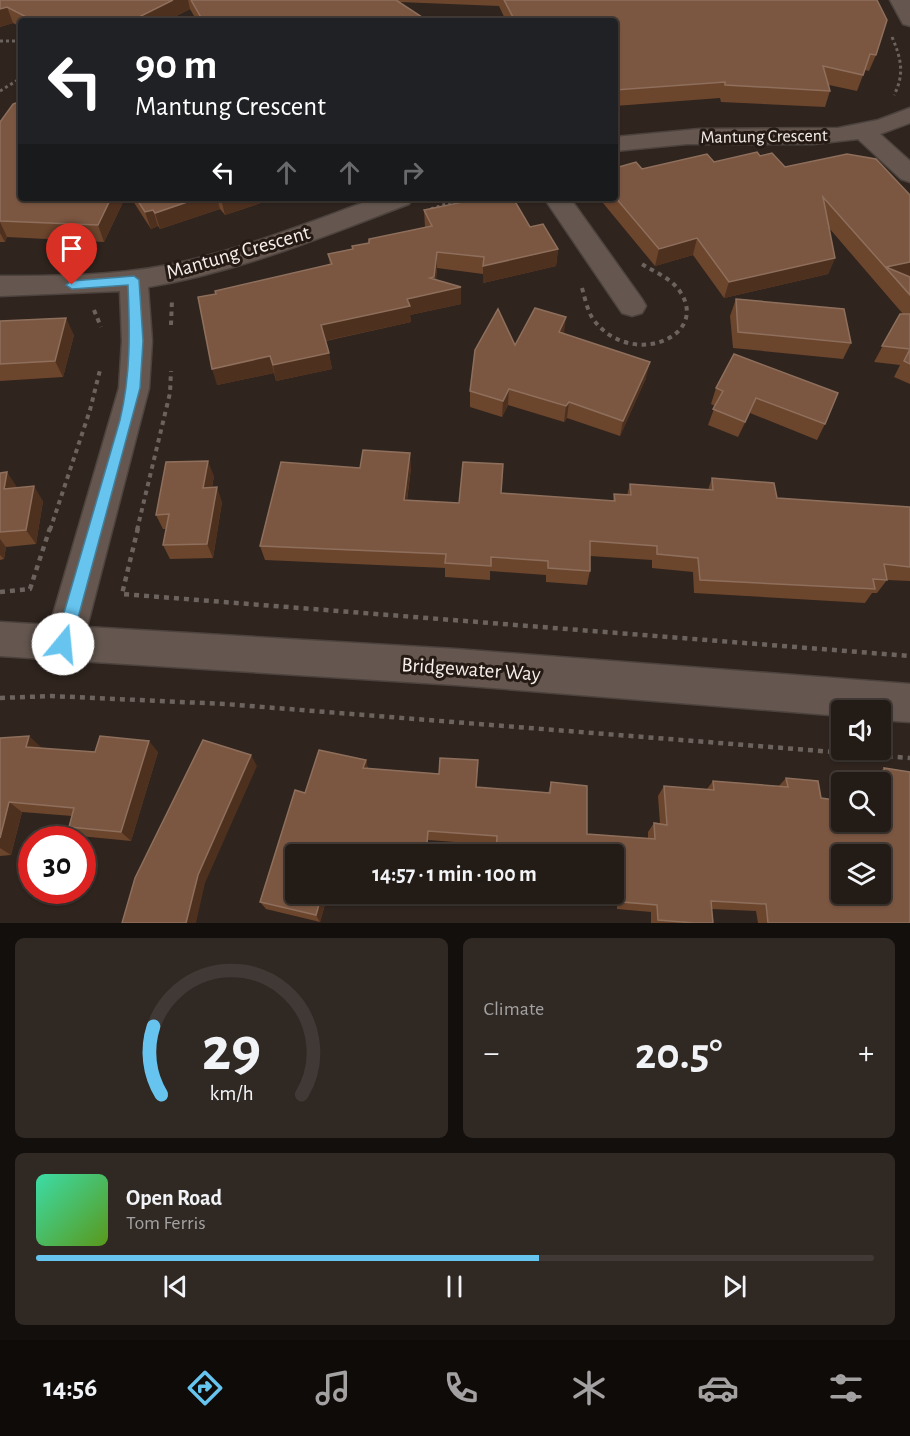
<!DOCTYPE html>
<html lang="en">
<head>
<meta charset="utf-8">
<style>
	:root { --surface:#231b16; --page:#2f2823; --text:#f1f3f6; --muted:#a3a1a1; --line:#403935; --accent:#66c4ef }
	body { margin:0; font-family:"Alegreya Sans",sans-serif; background:var(--page); color:var(--text); height:100vh; display:flex; flex-direction:column; font-size:22px; white-space:nowrap }
	* { box-sizing:border-box; margin:0 }
	p { font-size:20px; color:var(--muted) }
	.icon { flex:none; width:33px; height:33px; fill:none; stroke:currentColor; stroke-width:2; stroke-linecap:round; stroke-linejoin:round }
	.map { position:relative; height:923px; overflow:hidden }
	.panel { display:flex; flex-direction:column; gap:15px; padding:15px; background:#130f0c; flex:1 }
	.panel>* { flex:none }
	.banner { position:absolute; left:18px; top:18px; width:600px; height:183px; border-radius:6px; box-shadow:0 2px 4px #0004,0 0 0 2px var(--line); background:#202124; color:#fff; overflow:hidden }
	.fabs { position:absolute; left:831px; top:700px; display:grid; gap:12px }
	.fabs a { display:grid; place-items:center; width:60px; height:60px; border-radius:6px; background:var(--surface); box-shadow:0 2px 4px #0004,0 0 0 2px var(--line); font-size:30px }
	.speed { position:absolute; left:18px; top:826px; display:flex; gap:12px; font-size:30px; font-weight:700; text-align:center }
	.speed>* { display:grid; place-content:center; width:78px; height:78px; border-radius:50%; background:var(--surface); box-shadow:0 2px 4px #0004,0 0 0 2px var(--line); line-height:1 }
	.speed .limit { border:9px solid #d22; background:#fff; color:#111 }
	.pin { position:absolute; display:grid; place-items:center; width:51px; height:51px; color:#fff; margin:-62px -26px; border-radius:50% 50% 50% 0; rotate:-45deg; box-shadow:0 0 6px #0007 }
	.pin .icon { rotate:45deg }
	.me { position:absolute; width:66px; margin:-33px; rotate:17deg; stroke-linejoin:round; filter:drop-shadow(0 0 4px #0008) }
	.turn { display:flex; align-items:center; gap:21px; height:126px; padding:0 18px; font-size:27px }
	.turn .icon { width:78px; height:78px; stroke-width:2.5 }
	.turn b { display:block; font-size:42px; line-height:51px }
	.lanes { display:flex; align-items:center; height:57px; padding:0 18px; background:#0003; justify-content:center; gap:30px; direction:ltr }
	.lanes .off { opacity:.35 }
	.big { font-size:45px; font-weight:700; line-height:1.1 }
	.panel .card { flex:1; display:flex; flex-direction:column; justify-content:center; gap:9px; min-width:0; padding:0 21px; border-radius:9px; background:var(--page) }
	.panel .dial { align-items:center; gap:0 }
	.dial svg { height:156px; overflow:visible; fill:none; stroke:var(--line); stroke-width:7; stroke-linecap:round; text-anchor:middle }
	.dial text { fill:var(--text); stroke:none }
	.song { display:flex; align-items:center; gap:18px }
	.cover { width:72px; height:72px; border-radius:9px; background:linear-gradient(135deg,hsl(160 70% 55%),hsl(90 70% 35%)) }
	.played { height:6px; border-radius:3px; background:linear-gradient(90deg,var(--accent) 60%,var(--line) 60%) }
	.keys { display:flex; justify-content:space-around; direction:ltr }
	.heat { display:flex; justify-content:space-between; align-items:center; font-size:33px; direction:ltr }
	.panel .tiles { flex:1; display:grid; gap:15px; grid-template-columns:1fr 1fr }
	.card:last-child { grid-column:span 2 }
	.trip { position:absolute; left:285px; top:844px; width:339px; height:60px; border-radius:6px; background:var(--surface); box-shadow:0 2px 4px #0004,0 0 0 2px var(--line); font-weight:700; line-height:60px; text-align:center }
	.dock { display:flex; height:96px; justify-content:space-around; align-items:center; background:#0e0b09; color:var(--muted) }
	.dock .icon { width:42px; height:42px }
	.dock .selected { color:var(--accent) }
	.dock b { font-size:27px; color:var(--text) }
	.map>svg:first-child { display:block }
</style>
</head>
<body>
<div class="map">
<svg width="910" height="923" viewBox="0 0 910 923">
	<rect width="100%" height="100%" fill="#2f241e"/>
	<g fill="none" stroke-linecap="round" stroke-linejoin="round">
		<g stroke="#4d433e" stroke-width="3">
			<g id="minor">
				<polygon points="890,0 910,0 910,26 903,24"/>
				<polygon points="910,108 910,123 880,134 910,161 910,182 901,179 858,139 813,144 687,144 615,151 615,137 699,129 838,128 878,120"/>
				<path d="M376,198H413L409,204C324,236 239,272 148,287L152,341L149,388L87,627L456,649L910,684V722L880,720V711H842V716L456,685L0,656V622L50,625L119,388L122,341L120,291L0,296V276C56,276 112,276 168,265C239,251 307,223 376,198Z"/>
				<polygon points="544,198 570,198 642,299 646,306 642,313 632,316 622,313"/>
			</g>
		</g>
		<g stroke="#6d635e" stroke-width="3" stroke-dasharray="3 3" stroke-linecap="butt">
			<path d="M892,37C901,58 905,74 894,95"/>
			<polyline points="0,41 21,41"/>
			<polyline points="0,91 21,78"/>
			<polyline points="431,209 463,198"/>
		</g>
		<g stroke="#6d635e" stroke-width="4" stroke-dasharray="4.5 4.5" stroke-linecap="butt">
			<path d="M582,288C585,298 587,310 593,319C629,369 709,338 681,293C672,278 654,272 640,263"/>
			<polyline points="94,310 101,327"/>
			<polyline points="171,325 172,299"/>
			<polyline points="50,530 90,410 100,370"/>
			<polyline points="137,530 170,393 171,371"/>
		</g>
		<g stroke="#6d635e" stroke-width="4.5" stroke-dasharray="5 5" stroke-linecap="butt">
			<polyline points="138,528 122,594 910,656"/>
			<polyline points="0,592 30,589 50,528"/>
			<polyline points="0,698 51,696 225,704 910,758"/>
		</g>
		<use href="#minor" fill="#655750" fill-rule="evenodd"/>
	</g>
	<g fill="#6c452d">
		<polygon points="0,0 877,0 876,55 869,71 865,70 857,91 829,85 830,91 825,107 721,102 720,98 615,106 615,21 506,21 499,6 399,2 428,21 197,21 190,9 166,21 21,21 21,27 13,23 0,27"/>
		<polygon points="0,122 21,198 125,198 104,242 7,237 5,242 0,242"/>
		<polygon points="760,156 785,167 910,195 910,384 894,377 900,365 874,362 900,314 903,314 829,228 835,258 828,274 724,298 693,255 655,266 603,203 604,198 615,198 642,169 714,162"/>
		<polygon points="131,198 276,198 225,215 220,209 160,229 158,226 151,229"/>
		<polygon points="424,210 530,227 558,249 556,266 483,283 483,274 437,268 436,280 461,304 410,315 411,322 326,341 332,369 276,381 274,373 217,385 216,294 330,265 328,254 352,249 352,246 369,243 425,227"/>
		<polygon points="736,299 851,343 843,359 733,348 730,316"/>
		<polygon points="0,321 74,335 63,377 0,381"/>
		<polygon points="564,333 646,378 620,436 567,418 564,422 508,405 502,417 470,407 470,391 515,345"/>
		<polygon points="734,354 825,424 817,440 750,413 738,437 708,425 715,406 711,404 716,388"/>
		<polygon points="360,468 411,468 407,501 459,503 501,493 613,501 614,494 627,495 630,484 708,490 712,478 777,498 910,507 910,581 887,580 877,593 872,593 865,603 694,593 693,572 652,568 652,560 590,556 590,571 587,585 546,582 546,575 490,571 490,580 445,577 445,568 265,560 260,546"/>
		<polygon points="0,473 17,488 43,501 36,544 6,547 4,559 0,560"/>
		<polygon points="214,476 212,487 222,502 213,558 170,559 163,545 166,529 163,529 156,515"/>
		<polygon points="0,738 41,748 95,752 158,752 131,841 80,836 69,827 72,816 22,812 11,855 0,856"/>
		<polygon points="366,760 368,769 476,787 548,793 551,782 587,834 648,838 648,832 654,823 660,824 658,796 664,786 707,789 713,781 778,787 786,778 821,798 880,822 880,783 872,783 872,779 884,768 910,923 758,923 756,911 711,909 713,923 651,923 651,912 617,909 616,875 614,875 614,855 495,855 496,845 428,840 427,855 296,855 296,894 328,894 320,922 266,909 260,902 305,793"/>
	</g>
	<g fill="#4e301f">
		<polygon points="173,0 188,0 190,9 166,21 131,21"/>
		<polygon points="7,7 13,23 0,27 0,9"/>
		<polygon points="111,198 125,198 104,242 98,225"/>
		<polygon points="199,198 217,198 220,209 160,229 155,213"/>
		<polygon points="223,198 276,198 225,215 221,199"/>
		<polygon points="153,210 158,226 151,229 145,212"/>
		<polygon points="0,222 7,237 5,242 0,233"/>
		<polygon points="697,238 693,255 655,266 659,249"/>
		<polygon points="558,249 556,266 483,283 483,266"/>
		<polygon points="437,252 437,268 434,293 461,287 461,304 410,315 411,322 324,341 321,325 407,299 430,278"/>
		<polygon points="835,258 828,274 724,298 729,282"/>
		<polygon points="910,262 910,276 886,267"/>
		<polygon points="566,317 564,334 559,332"/>
		<polygon points="66,318 74,335 63,377 55,361"/>
		<polygon points="329,353 332,369 276,381 273,365"/>
		<polygon points="270,356 274,373 217,385 212,369"/>
		<polygon points="650,362 646,378 620,436 623,421"/>
		<polygon points="509,389 508,405 502,417 503,401"/>
		<polygon points="756,398 750,413 738,437 745,422"/>
		<polygon points="569,402 567,418 564,422 566,406"/>
		<polygon points="410,453 411,468 405,515 404,500"/>
		<polygon points="208,461 214,476 209,502 203,488"/>
		<polygon points="7,472 17,487 4,489"/>
		<polygon points="34,486 43,501 36,544 26,530"/>
		<polygon points="217,487 222,502 213,558 207,544"/>
		<polygon points="0,539 6,547 4,559 0,555"/>
		<polygon points="29,736 41,747 38,757 26,747"/>
		<polygon points="149,741 158,752 131,841 121,832"/>
		<polygon points="251,755 257,766 205,883 196,923 186,923 198,875"/>
		<polygon points="366,760 368,771 363,768"/>
		<polygon points="9,802 22,812 11,855 0,848 0,838"/>
		<polygon points="428,831 428,840 427,855 426,855"/>
		<polygon points="322,894 328,894 320,922 316,915"/>
	</g>
	<g fill="#7b5742" stroke="#8e6f5c" stroke-width="1.5" fill-rule="evenodd">
		<polygon points="0,0 173,0 131,21 34,21 7,7 0,9"/>
		<polygon points="191,0 396,0 428,21 203,21"/>
		<polygon points="504,0 877,0 887,20 876,55 870,54 863,75 823,66 830,91 725,85 725,82 615,90 615,21 515,21"/>
		<polygon points="21,101 21,198 111,198 98,225 0,221 0,122 13,104"/>
		<polygon points="757,152 760,156 772,153 785,167 847,154 876,159 910,195 910,262 886,267 910,277 910,295 823,197 835,258 729,282 697,238 659,249 615,197 615,168 636,162 642,169 707,154 714,162"/>
		<polygon points="136,198 199,198 155,213 153,210 145,212"/>
		<polygon points="482,198 513,198 530,227 543,224 558,249 483,266 484,257 437,252 434,277 430,278 461,287 407,299 410,306 321,325 329,353 273,365 270,356 212,369 198,297 216,294 215,291 332,264 328,254 353,249 352,246 369,243 369,239 432,226 424,210"/>
		<polygon points="736,299 844,309 851,343 738,332"/>
		<polygon points="535,308 566,317 559,332 650,362 623,421 569,402 566,406 509,389 503,401 470,391 475,350 498,309 515,345"/>
		<polygon points="900,314 910,314 910,364 904,361 910,349 882,346"/>
		<polygon points="66,318 55,361 0,364 0,321"/>
		<polygon points="734,354 838,393 825,424 756,398 745,422 713,409 723,391 716,388"/>
		<polygon points="363,450 410,453 404,500 459,503 463,462 503,464 501,493 615,501 614,494 631,495 630,484 713,490 712,478 774,483 777,498 910,507 910,567 884,564 887,580 873,579 875,589 700,580 698,558 657,554 657,546 590,541 590,571 548,568 548,561 491,557 491,566 445,563 446,554 260,546 281,462 360,468"/>
		<polygon points="208,461 203,488 217,487 207,544 163,545 169,514 156,515 166,462"/>
		<polygon points="7,472 4,489 34,486 26,530 0,532 0,473"/>
		<polygon points="29,736 26,747 95,752 100,736 149,741 121,832 69,827 74,808 9,802 0,838 0,738"/>
		<polygon points="203,740 251,755 198,875 186,923 122,923 135,878"/>
		<path d="M319,750L366,760L363,768L439,774L440,758L478,760L476,787L550,793L551,782L587,786V834L655,839L654,823L667,825L664,786L714,790L713,781L788,787L786,778L818,781L821,798L842,801V822H880V807L888,809L884,768L910,772V923H768L766,904L711,901L713,923H694L658,920L657,905L622,902L621,867L614,866V855H506L496,854L497,836L428,831L426,855L335,849L333,855H296V894H322L316,915L260,902L295,790L305,793ZM842,855H880V894H842Z"/>
	</g>
	<path fill="#66c4ef" stroke="#427f9b" stroke-width="1.5" d="M134,276L139,280L143,341L140,388L71,644L69,649L63,651L57,649L55,644L120,420C131,374 130,331 128,285L72,289L66,285L72,281Z"/>
	<g text-anchor="middle" stroke-width="6" stroke-linejoin="round" paint-order="stroke">
		<g font-size="18" fill="#f6eeea" stroke="#251a14">
			<text transform="translate(764 136) rotate(-1)" y="6">Mantung Crescent</text>
		</g>
		<g font-size="21" fill="#f6eeea" stroke="#251a14">
			<text transform="translate(238 252) rotate(-16)" y="7">Mantung Crescent</text>
			<text transform="translate(471 669) rotate(4)" y="7">Bridgewater Way</text>
		</g>
	</g>
</svg>
<div class="fabs">
<a><svg class="icon" aria-label="sound" viewBox="0 0 24 24"><path d="M4 9h4l5-4v14l-5-4H4zM17 9q2 3 0 6"/></svg></a>
<a><svg class="icon" aria-label="search" viewBox="0 0 24 24"><circle cx="10" cy="10" r="6"/><path d="M15 15l6 6"/></svg></a>
<a><svg class="icon" aria-label="layers" viewBox="0 0 24 24"><path d="M12 4l9 5-9 5-9-5zM3 14l9 5 9-5"/></svg></a>
</div>
<div class="speed"><div class="limit">30</div></div>
<div class="pin" style="left:72px;top:285px;background:#d93025"><svg class="icon" aria-label="arrive" viewBox="0 0 24 24"><path d="M6 21V4h12l-3 4 3 4H6"/></svg></div>
<svg class="me" style="left:63px;top:644px" viewBox="-20 -20 40 40"><circle r="19" fill="#fff"/><path d="M0-13L10 11 0 6-10 11z" fill="#66c4ef"/></svg>
<div class="trip">14:57 · 1 min · 100 m</div>
<div class="banner">
<div class="turn"><svg class="icon" aria-label="left" viewBox="0 0 24 24"><path d="M17 20v-9H6M10 6l-5 5 5 5"/></svg><div><b>90 m</b>Mantung Crescent</div></div>
<div class="lanes"><svg class="icon" aria-label="left" viewBox="0 0 24 24"><path d="M17 20v-9H6M10 6l-5 5 5 5"/></svg><svg class="icon off" aria-label="ahead" viewBox="0 0 24 24"><path d="M12 20V5M6 11l6-6 6 6"/></svg><svg class="icon off" aria-label="ahead" viewBox="0 0 24 24"><path d="M12 20V5M6 11l6-6 6 6"/></svg><svg class="icon off" aria-label="right" viewBox="0 0 24 24"><path d="M7 20v-9h11M14 6l5 5-5 5"/></svg></div>
</div>
</div>
<section class="panel">
<div class="tiles">
<div class="card dial"><svg viewBox="0 0 100 80">
<path d="M14 69A42 42 0 1 1 86 69"/>
<path d="M14 69A42 42 0 0 1 10 34" stroke="#66c4ef"/>
<text x="50" y="56" font-size="32" font-weight="700">29</text>
<text x="50" y="72" font-size="11">km/h</text>
</svg></div>
<div class="card"><p>Climate</p>
<div class="heat"><a>−</a><b class="big">20.5°</b><a>+</a></div>
</div>
<div class="card">
<div class="song"><i class="cover"></i><div><b>Open Road</b><p>Tom Ferris</p></div></div>
<div class="played"></div>
<div class="keys"><svg class="icon" aria-label="previous" viewBox="0 0 24 24"><path d="M18 5L8 12l10 7zM5 5v14"/></svg><svg class="icon" aria-label="pause" viewBox="0 0 24 24"><path d="M8 5v14M16 5v14"/></svg><svg class="icon" aria-label="next" viewBox="0 0 24 24"><path d="M6 5l10 7-10 7zM19 5v14"/></svg></div>
</div>
</div>
</section>
<nav class="dock">
<b>14:56</b>
<svg class="icon selected" aria-label="directions" viewBox="0 0 24 24"><path d="M12 3l9 9-9 9-9-9zM9 14v-3h6M13 9l2 2-2 2"/></svg>
<svg class="icon" aria-label="music" viewBox="0 0 24 24"><path d="M9 18V5l10-2v13"/><circle cx="6" cy="18" r="3"/><circle cx="16" cy="16" r="3"/></svg>
<svg class="icon" aria-label="phone" viewBox="0 0 24 24"><path d="M5 4h4l2 5-3 2q2 4 5 5l2-3 5 2v4C11 20 4 13 5 4z"/></svg>
<svg class="icon" aria-label="climate" viewBox="0 0 24 24"><path d="M12 3v18M4 7l16 10M4 17L20 7"/></svg>
<svg class="icon" aria-label="car" viewBox="0 0 24 24"><path d="M5 17H2v-5l4-1 3-4h7l3 4 3 1v5h-3M9 17h6M6 11h13"/><circle cx="7" cy="17" r="2"/><circle cx="17" cy="17" r="2"/></svg>
<svg class="icon" aria-label="filters" viewBox="0 0 24 24"><path d="M4 7h16M4 17h16"/><circle cx="9" cy="7" r="2"/><circle cx="15" cy="17" r="2"/></svg>
</nav>
</body>
</html>
